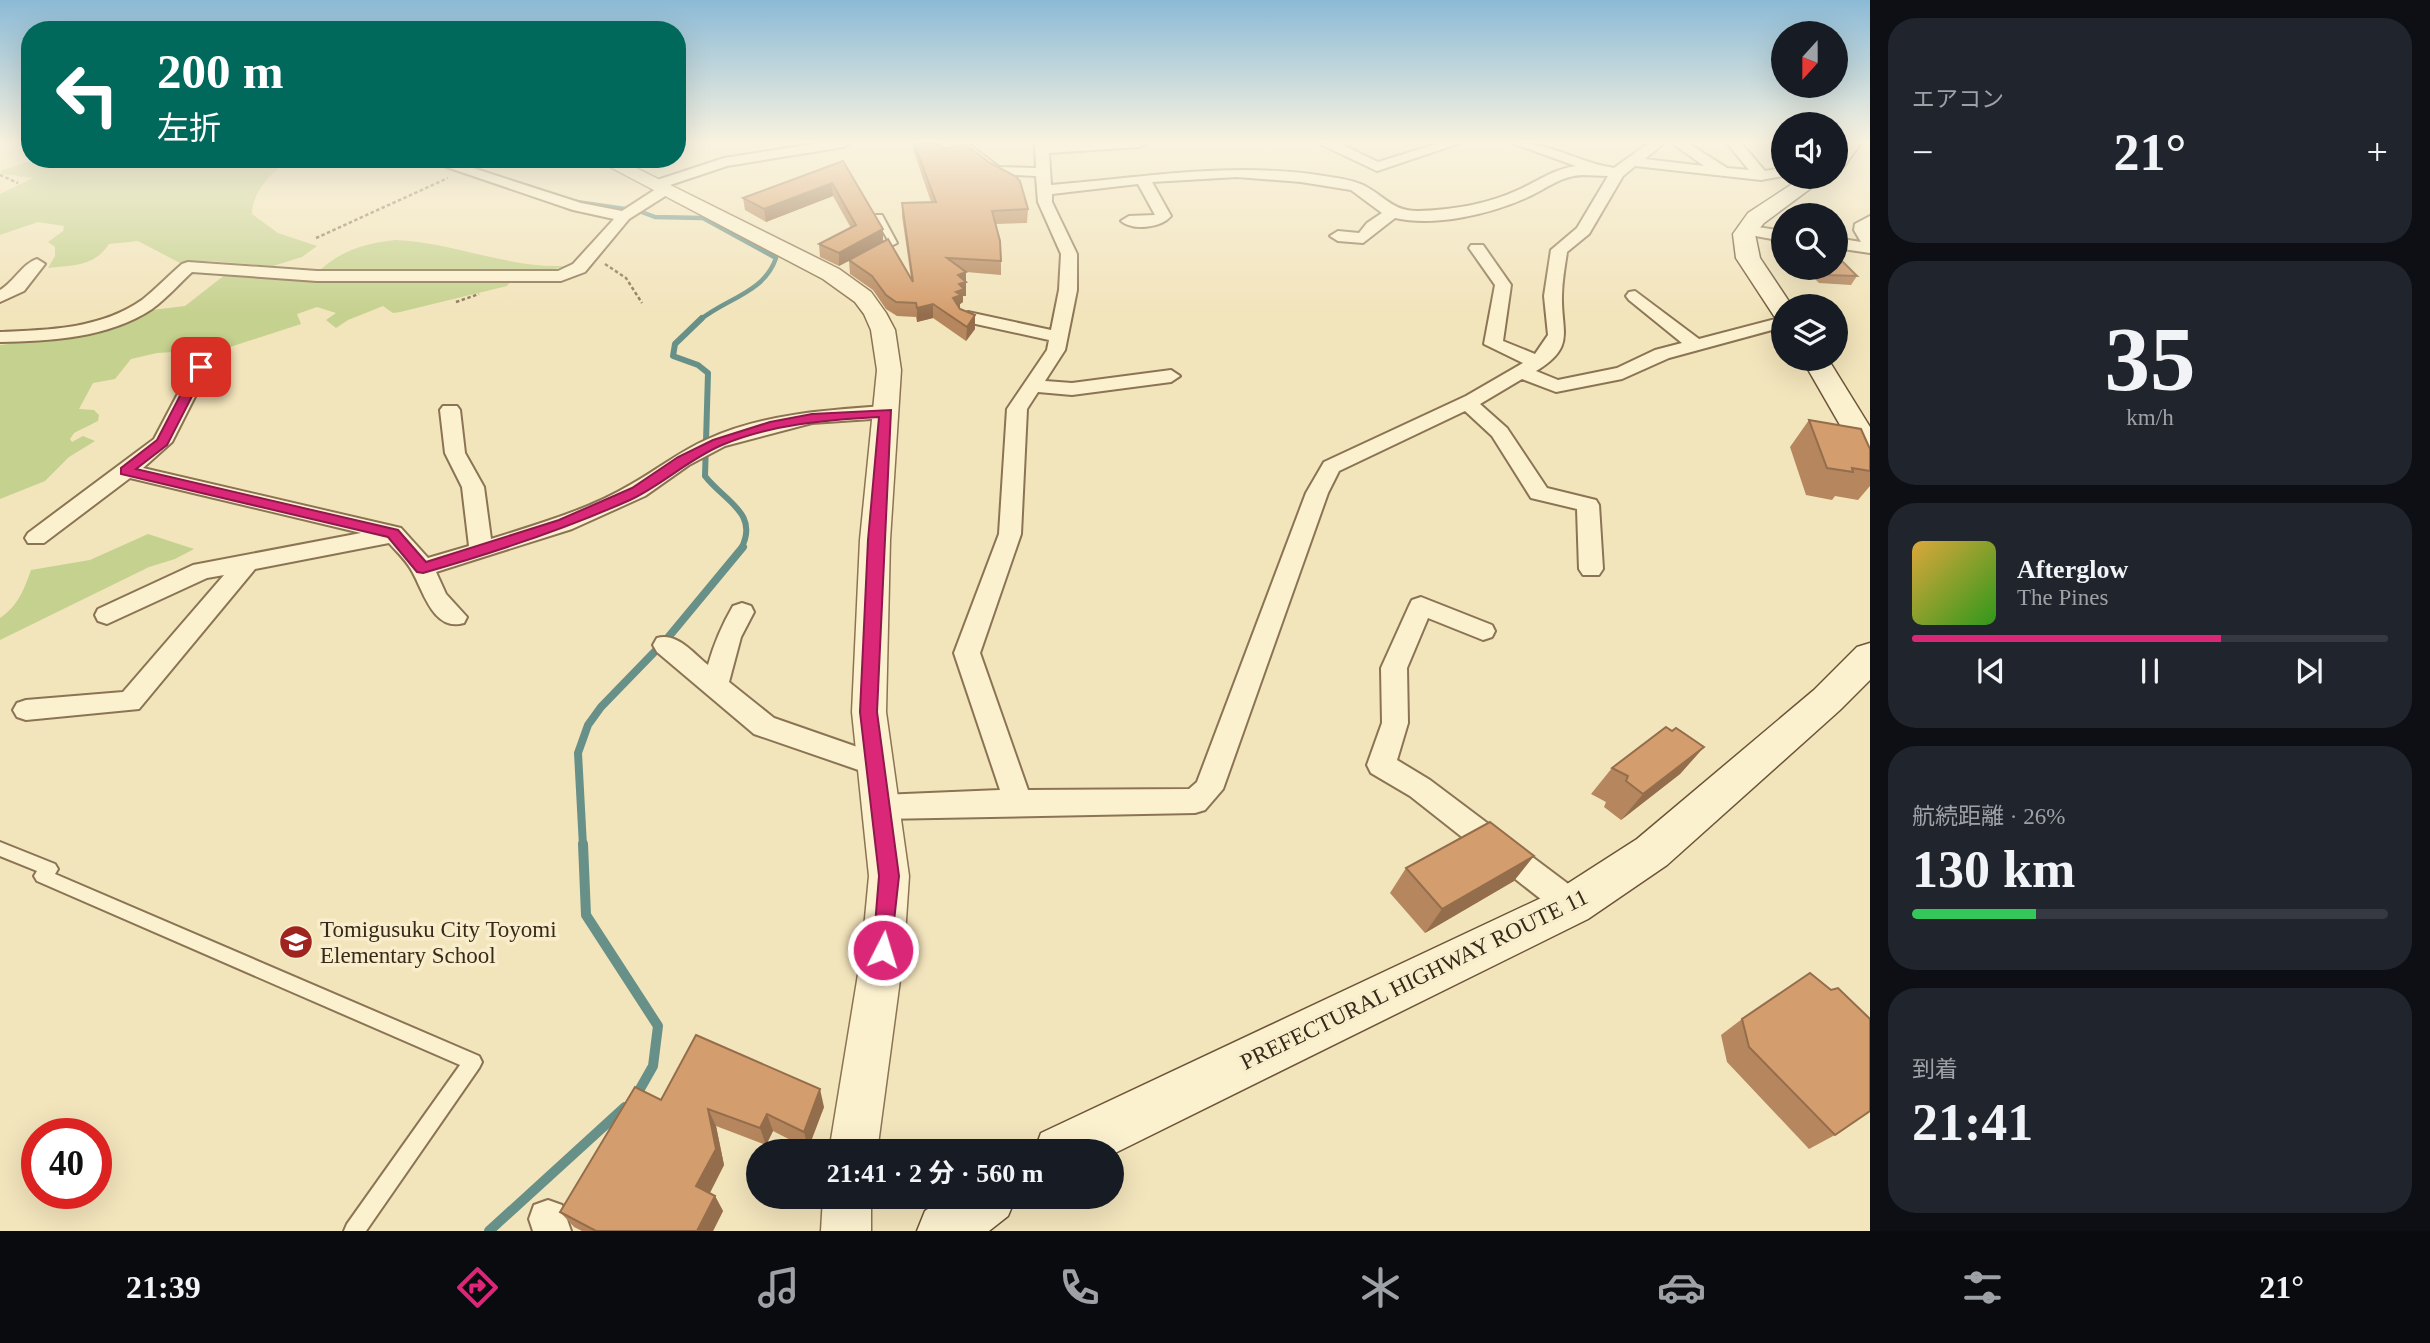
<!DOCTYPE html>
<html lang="ja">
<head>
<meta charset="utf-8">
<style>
	:root { --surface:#171b24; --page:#20242c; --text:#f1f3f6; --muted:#9ea1a6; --line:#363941; --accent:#db2777 }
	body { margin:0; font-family:"Times New Roman","Noto Sans JP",serif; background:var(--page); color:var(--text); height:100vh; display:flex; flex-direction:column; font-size:26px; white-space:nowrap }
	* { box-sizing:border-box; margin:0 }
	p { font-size:23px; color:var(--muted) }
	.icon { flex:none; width:38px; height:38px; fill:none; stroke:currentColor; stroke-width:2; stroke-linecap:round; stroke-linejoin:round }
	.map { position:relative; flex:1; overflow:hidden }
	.side { display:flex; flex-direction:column; gap:18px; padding:18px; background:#0d0f14; width:560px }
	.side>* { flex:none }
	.hud { position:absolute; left:21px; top:21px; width:665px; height:147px; border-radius:28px; box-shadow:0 7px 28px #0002; background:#00695c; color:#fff; overflow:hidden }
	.needle { width:46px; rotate:201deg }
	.buttons { position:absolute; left:1771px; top:21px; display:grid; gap:14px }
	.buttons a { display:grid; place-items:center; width:77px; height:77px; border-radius:50%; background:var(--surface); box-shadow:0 7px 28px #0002; font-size:35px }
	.speed { position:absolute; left:21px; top:1118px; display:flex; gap:14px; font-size:35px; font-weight:700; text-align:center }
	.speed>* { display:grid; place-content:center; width:91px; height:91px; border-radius:50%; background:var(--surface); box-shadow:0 7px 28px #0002; line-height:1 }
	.speed .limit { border:10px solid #d22; background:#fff; color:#111 }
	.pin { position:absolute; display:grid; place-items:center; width:60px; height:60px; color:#fff; margin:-30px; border-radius:14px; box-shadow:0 4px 10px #0006 }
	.me { position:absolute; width:77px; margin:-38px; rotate:5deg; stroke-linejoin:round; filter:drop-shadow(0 0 5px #0008) }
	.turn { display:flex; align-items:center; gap:24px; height:147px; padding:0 21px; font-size:32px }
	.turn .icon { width:91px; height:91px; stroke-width:2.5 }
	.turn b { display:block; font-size:49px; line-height:60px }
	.big { font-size:52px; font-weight:700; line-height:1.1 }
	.side .widget { flex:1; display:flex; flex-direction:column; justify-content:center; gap:10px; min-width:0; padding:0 24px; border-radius:28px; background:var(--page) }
	.side .dial { align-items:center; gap:0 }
	.dial b { font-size:91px; line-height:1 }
	.song { display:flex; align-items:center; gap:21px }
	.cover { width:84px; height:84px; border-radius:10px; background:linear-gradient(135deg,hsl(40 70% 55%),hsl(110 70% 35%)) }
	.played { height:7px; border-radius:4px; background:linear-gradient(90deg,var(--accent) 65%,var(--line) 65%) }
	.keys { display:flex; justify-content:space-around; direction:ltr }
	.heat { display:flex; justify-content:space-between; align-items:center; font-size:38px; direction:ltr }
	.charge { height:10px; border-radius:5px; background:linear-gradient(90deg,#34c759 26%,var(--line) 0) }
	.trip { position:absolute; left:746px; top:1139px; width:378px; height:70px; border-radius:35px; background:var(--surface); box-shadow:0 7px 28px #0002; font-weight:700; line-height:70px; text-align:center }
	.tab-bar { display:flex; height:112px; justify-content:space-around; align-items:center; background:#090b0e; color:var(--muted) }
	.tab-bar .icon { width:49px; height:49px }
	.tab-bar .active { color:var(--accent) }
	.tab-bar b { font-size:32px; color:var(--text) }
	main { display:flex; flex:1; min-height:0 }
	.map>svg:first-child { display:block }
</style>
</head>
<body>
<main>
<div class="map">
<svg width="1870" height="1231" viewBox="0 0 1870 1231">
	<rect width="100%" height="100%" fill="#f2e4bb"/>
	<g fill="#c5d18e">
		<path d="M36,159H291C273,170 252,192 252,214L278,233L317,246L302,257L273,266L211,261L180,263L138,241L109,244C94,267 73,265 48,268L55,256V247L48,242L63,231L64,226L38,222L0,235V194L33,178L3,174L0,171Z"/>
		<path d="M395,240C452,242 507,268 564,266L546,272H318C339,251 366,243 395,240Z"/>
		<polygon points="226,274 311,281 510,282 507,286 400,312 393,313 383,306 348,320 336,328 326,320 336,313 317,307 297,314 301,324 224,349 157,353 131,359 115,379 93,383 79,409 94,410 99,415 98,421 74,433 70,439 72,442 83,436 95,441 69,457 45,481 0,499 0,345 79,335 152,310 185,306"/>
		<path d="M148,534L194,549L175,559L149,567L0,640V618C18,606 24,590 31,570L90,560Z"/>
	</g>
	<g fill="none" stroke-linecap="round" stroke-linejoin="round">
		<path stroke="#679088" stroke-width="4.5" d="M577,202L639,211L655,217L703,218L776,258C764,293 727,298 700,320"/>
		<path stroke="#679088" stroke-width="6" d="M702,318L675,344L673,356L698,365L708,373L705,476C724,501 760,513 741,549"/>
		<polyline stroke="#679088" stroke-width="8" points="583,846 578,753 588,725 601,707 666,640 743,547"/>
		<g stroke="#679088" stroke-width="10">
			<polyline points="583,844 586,915 658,1026 653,1066 636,1096"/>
			<polyline points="489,1231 625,1107"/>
		</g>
		<g stroke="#8b7453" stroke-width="4">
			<g id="service">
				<polygon points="876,215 882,215 897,243 879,252 876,252 876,248 889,242 875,217"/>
				<polygon points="0,842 55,864 58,869 55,874 479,1056 482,1062 479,1068 366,1231 344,1231 347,1224 460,1065 37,881 34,876 37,871 0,856"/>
			</g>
		</g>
		<g stroke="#8b7453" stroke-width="4">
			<g id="minor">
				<path d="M819,143H850L843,147L727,166L667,186L672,190L670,193L629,219L585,272L561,281H317L192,272C179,284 167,298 152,309C108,338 51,341 0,342V332C48,330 101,329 142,300C156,289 169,275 182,264L188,262L317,271H558L573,264L614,219L573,210L423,159H445L581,203L622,211L656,189L649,185L651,182L724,158Z"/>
				<path d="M952,143H967L999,167L1036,168L1035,143H1147L1140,147L1049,153L1051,185C1139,178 1223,163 1311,174C1328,177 1348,178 1363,185C1385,196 1393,212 1419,211C1452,210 1488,204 1518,190C1539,181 1553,169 1576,166L1512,143C1554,143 1576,162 1614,168L1649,143H1664L1645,159L1704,166L1672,143H1688L1727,168L1749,170L1727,143H1741L1765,171L1783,168V176L1761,180L1635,166L1623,176L1589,234L1567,252C1565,266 1562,281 1562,296C1561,332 1576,347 1536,371L1558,380L1617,368L1655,350L1682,343L1629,300L1626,296L1629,292L1635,291L1699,339L1783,317V327L1669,358L1622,379L1556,392L1522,379L1480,404L1507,428L1547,488L1596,500L1599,505L1603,569L1599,575H1583L1579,569L1577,509L1531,498L1492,436L1465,411L1339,471L1328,493L1223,789L1205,810L1195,813L881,819L871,816L867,807L871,798L881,795L1000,790L954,653L999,534L1007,409L1047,350L1049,340L962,321L959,317L968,312L1051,330L1059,290L1061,254L1038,202L1036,176L991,174ZM1583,175L1608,176L1577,228L1551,250L1544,296L1548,335L1535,354L1503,341L1511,285L1483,245H1471L1469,248L1495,285L1484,344L1523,363L1466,396L1324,462L1306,493L1197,782L1189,789L1028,790L980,653L1021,534L1027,409L1038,392L1072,395L1171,382L1180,376L1171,370L1072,383L1045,381L1065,350L1077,290V254L1052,202V194L1138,184L1155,215L1129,216L1121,221C1133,231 1161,228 1171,216L1152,182L1237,177L1301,182L1351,190L1382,213L1367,223L1359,233L1338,231L1330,236L1338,241L1363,243L1395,218C1435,227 1491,214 1528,197C1548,188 1560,176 1583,175Z"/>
				<polygon points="1339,143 1378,162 1440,143 1460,143 1377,171 1320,144"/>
				<polygon points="1870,216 1870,253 1836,248 1836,238 1861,242 1854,230 1855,224"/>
				<polygon points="1745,225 1783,231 1783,241 1739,233 1739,227"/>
				<path d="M37,259L45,264L24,291L0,302V290C14,282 23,263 37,259Z"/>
				<path d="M201,361L210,367L172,442L143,468L401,528L428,558L469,546L462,487L445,453L440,410L443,406H457L460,410L465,453L484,487L491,539C538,524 588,510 630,485C657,470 680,451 708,439C764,414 826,410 886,406L896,412L886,418L812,423L725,446L689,465L645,496L572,529L436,572L446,594L467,617L464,623C434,632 424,593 413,573C408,562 397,552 389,543L255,569L139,709L26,720L17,717L13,710L17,703L26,700L123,692L224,575L207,578L107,624L98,621L95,615L98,609L193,565L361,533L130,478L44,543H28L25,538L28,533L154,439L192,367Z"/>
				<polygon points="1421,597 1492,625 1495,631 1492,637 1483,640 1428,618 1407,668 1408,723 1397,760 1430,780 1583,895 1588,905 1583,915 1572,919 1561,915 1410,796 1371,773 1367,765 1382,723 1381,668 1409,606 1412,600"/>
				<path d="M742,603L751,606L754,612L741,637L729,682L774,718L886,757L890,765L886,773L876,776L754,734L657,652L653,645L657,638C677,632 693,653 708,665C714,644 722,625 733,606Z"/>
				<polygon points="548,1200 562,1205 571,1231 533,1231 529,1219 534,1205"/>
			</g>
		</g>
		<g stroke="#8b7453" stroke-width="3">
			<g id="tertiary">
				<polygon points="595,159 618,159 839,269 871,292 886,313 895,330 901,370 890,540 886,712 909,876 904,950 877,1152 829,1152 862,950 869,876 852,712 860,540 877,370 871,330 864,314 855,302 823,279"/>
				<polygon points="823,1197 871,1197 871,1231 821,1231"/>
			</g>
		</g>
		<g stroke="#6c5437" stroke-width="3">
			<g id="secondary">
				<polygon points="1841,143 1861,143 1843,168 1836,170 1836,150"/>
				<polygon points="1803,177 1826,177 1764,223 1755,234 1760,258 1792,306 1783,306 1783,318 1774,316 1736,258 1733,234 1748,213"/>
				<polygon points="1802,359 1828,359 1870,427 1870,460 1860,457 1855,451"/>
				<polygon points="1870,643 1870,680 1840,710 1667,865 1588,919 1111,1155 1111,1152 1034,1152 1041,1133 1556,891 1637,839 1814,690 1857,647"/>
				<polygon points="945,1197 1016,1197 1008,1216 989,1231 917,1231 925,1211"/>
			</g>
		</g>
		<g stroke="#8b7453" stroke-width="2.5" stroke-dasharray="3.5 2.5" stroke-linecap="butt">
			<polyline points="0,175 18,183"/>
			<polyline points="316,238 448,178"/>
			<polyline points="605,264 626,278 642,303"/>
			<polyline points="456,302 479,294"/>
		</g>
		<use href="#service" fill="#fcf1cf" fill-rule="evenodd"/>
		<use href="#minor" fill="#fcf1cf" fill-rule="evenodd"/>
		<use href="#tertiary" fill="#fcf1cf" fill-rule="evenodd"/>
		<use href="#secondary" fill="#fcf1cf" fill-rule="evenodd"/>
	</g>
	<g fill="#b6875e">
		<polygon points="912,143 940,143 943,149 1028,209 1027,223 996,224 1001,261 1001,275 966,272 966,296 963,296 963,302 960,304 960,309 975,315 975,329 966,341 933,318 917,322 916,317 897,316 886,309 873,290 850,274 849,261 839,266 820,257 819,244 851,228 833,196 766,222 745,210 743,198 843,161 883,229 883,241 911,278 902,216 902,203 931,202 913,149"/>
		<polygon points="1804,268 1836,268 1857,276 1851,285 1819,283"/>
		<polygon points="1809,420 1870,449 1870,486 1858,500 1835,496 1832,500 1806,495 1790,447"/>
		<polygon points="1672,731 1704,747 1680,774 1621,820 1604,807 1606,802 1591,794 1612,768"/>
		<polygon points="1406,868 1514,881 1425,933 1390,893"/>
		<polygon points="1742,1019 1835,1135 1809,1149 1727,1062 1721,1035"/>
		<polygon points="661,1100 824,1107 808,1149 773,1131 766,1145 716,1126 724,1165 710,1193 715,1196 723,1211 713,1231 582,1231 574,1227 560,1212"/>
	</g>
	<g fill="#946e4c">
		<polygon points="832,183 833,196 766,222 764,209"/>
		<polygon points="883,229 883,242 839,266 839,253"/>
		<polygon points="966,272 966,296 963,296 963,302 960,304 960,309 953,298 956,292 958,275"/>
		<polygon points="933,304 933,318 917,322 917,308"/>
		<polygon points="975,315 975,329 966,341 967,327"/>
		<polygon points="1704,747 1680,774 1621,820 1643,794"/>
		<polygon points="1534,856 1514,881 1425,933 1442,909"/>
		<polygon points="820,1089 824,1107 808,1149 804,1132"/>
		<polygon points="708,1109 716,1126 724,1165 705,1202 696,1186"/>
		<polygon points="767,1114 773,1131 766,1145 760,1128"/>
		<polygon points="715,1196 723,1211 713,1231 697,1231"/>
	</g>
	<g fill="#d49d6d" stroke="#946e4c" stroke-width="2">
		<polygon points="914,143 940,143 943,149 965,144 990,163 1015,176 1020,181 1028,209 992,211 1000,241 1001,261 947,258 966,272 958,275 966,282 959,284 964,289 956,292 961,295 953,298 960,309 975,315 967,327 933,304 917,308 916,303 896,302 886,295 872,276 849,260 888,239 913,282 902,203 936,202"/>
		<polygon points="843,161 883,229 839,253 819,244 856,225 832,183 764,209 743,198"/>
		<polygon points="1836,255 1857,276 1825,275 1819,268 1836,268"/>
		<polygon points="1809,420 1861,429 1870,449 1870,471 1852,468 1853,472 1827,468"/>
		<polygon points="1666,727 1672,731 1676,728 1704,747 1643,794 1626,781 1628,776 1612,768"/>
		<polygon points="1490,822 1534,856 1442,909 1406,868"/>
		<polygon points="1810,973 1831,990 1838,988 1870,1019 1870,1111 1835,1135 1749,1047 1742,1019"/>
		<polygon points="696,1035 820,1089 804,1132 767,1114 760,1128 708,1109 716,1149 696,1186 715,1196 697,1231 596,1231 560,1212 635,1087 661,1100"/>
	</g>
	<linearGradient id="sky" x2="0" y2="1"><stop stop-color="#8bbad6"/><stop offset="0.45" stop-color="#f9f3e0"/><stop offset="1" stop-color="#f9f3e0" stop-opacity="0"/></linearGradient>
	<rect width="1870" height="315" fill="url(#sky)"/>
	<path fill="#db2777" stroke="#8e194d" stroke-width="2" d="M201,364L207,367L167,445L136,469L398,530L426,562L559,520L632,488L678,457L713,440L770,422L812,414L891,410L877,712L899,876L890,957L883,960L876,957L873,950L879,876L860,712L868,540L879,417C826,420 772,424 722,445C689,459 662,485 630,500C563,530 493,553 423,573L417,572L388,537L121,474V468L157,440L195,367Z"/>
	<defs>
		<g id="school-disc" transform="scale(1.75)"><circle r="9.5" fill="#9f231e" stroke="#f9eecb"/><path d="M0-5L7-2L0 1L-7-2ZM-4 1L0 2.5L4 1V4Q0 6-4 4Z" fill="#fff"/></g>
	</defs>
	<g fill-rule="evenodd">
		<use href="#school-disc" x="296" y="942"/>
	</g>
	<g text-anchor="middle" stroke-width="7" stroke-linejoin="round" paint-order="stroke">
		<g font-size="23" fill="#382a1a" stroke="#f9eecb" text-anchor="start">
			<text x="320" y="937">Tomigusuku City Toyomi<tspan x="320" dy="26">Elementary School</tspan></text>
		</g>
		<g font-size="23" fill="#382a1a" stroke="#f9eecb">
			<text transform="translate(1414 979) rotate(-26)" y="8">PREFECTURAL HIGHWAY ROUTE 11</text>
		</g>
	</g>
</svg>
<div class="buttons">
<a><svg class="needle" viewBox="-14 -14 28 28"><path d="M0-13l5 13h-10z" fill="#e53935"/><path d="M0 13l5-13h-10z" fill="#9ea1a6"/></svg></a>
<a><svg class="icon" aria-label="sound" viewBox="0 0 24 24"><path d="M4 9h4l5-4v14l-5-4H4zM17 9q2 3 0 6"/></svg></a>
<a><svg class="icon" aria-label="search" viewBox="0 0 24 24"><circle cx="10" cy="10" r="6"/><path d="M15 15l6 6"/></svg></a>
<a><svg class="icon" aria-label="layers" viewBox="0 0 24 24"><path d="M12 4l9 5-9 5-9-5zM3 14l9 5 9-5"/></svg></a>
</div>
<div class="speed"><div class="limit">40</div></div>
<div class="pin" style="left:201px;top:367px;background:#d93025"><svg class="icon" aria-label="arrive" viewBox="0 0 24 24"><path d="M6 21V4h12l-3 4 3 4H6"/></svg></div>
<svg class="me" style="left:883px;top:950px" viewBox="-20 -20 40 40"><circle r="17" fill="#db2777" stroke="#fff" stroke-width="3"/><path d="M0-11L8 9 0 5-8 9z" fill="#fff"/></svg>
<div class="trip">21:41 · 2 分 · 560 m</div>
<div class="hud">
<div class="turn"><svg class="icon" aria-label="left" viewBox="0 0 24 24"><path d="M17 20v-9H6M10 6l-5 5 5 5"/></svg><div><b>200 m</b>左折</div></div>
</div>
</div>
<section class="side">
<div class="widget"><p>エアコン</p>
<div class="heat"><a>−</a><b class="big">21°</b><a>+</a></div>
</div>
<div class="widget dial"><b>35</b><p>km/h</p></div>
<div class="widget">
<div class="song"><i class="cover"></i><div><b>Afterglow</b><p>The Pines</p></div></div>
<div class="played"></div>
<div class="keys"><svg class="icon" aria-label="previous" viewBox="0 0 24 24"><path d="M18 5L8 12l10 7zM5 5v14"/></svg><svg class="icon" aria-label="pause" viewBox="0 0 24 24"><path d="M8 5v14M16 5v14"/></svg><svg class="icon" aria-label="next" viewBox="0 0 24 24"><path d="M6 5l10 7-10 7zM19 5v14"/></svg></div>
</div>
<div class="widget"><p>航続距離 · 26%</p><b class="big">130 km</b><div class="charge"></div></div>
<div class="widget"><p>到着</p><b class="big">21:41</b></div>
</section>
</main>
<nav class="tab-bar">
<b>21:39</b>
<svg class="icon active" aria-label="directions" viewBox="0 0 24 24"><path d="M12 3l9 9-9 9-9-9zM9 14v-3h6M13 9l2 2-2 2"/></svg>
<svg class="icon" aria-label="music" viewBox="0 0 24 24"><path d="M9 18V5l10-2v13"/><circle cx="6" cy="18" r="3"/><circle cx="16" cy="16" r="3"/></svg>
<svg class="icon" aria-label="phone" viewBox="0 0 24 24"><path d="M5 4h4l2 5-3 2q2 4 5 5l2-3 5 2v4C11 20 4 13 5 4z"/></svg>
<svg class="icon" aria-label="climate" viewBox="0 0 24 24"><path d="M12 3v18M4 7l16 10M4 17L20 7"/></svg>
<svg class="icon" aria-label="car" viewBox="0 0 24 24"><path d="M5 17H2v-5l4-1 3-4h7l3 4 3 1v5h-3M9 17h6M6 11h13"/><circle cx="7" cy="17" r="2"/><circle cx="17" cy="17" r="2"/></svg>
<svg class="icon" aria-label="filters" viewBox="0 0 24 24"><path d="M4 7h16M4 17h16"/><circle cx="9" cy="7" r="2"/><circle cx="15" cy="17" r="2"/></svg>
<b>21°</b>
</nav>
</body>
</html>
